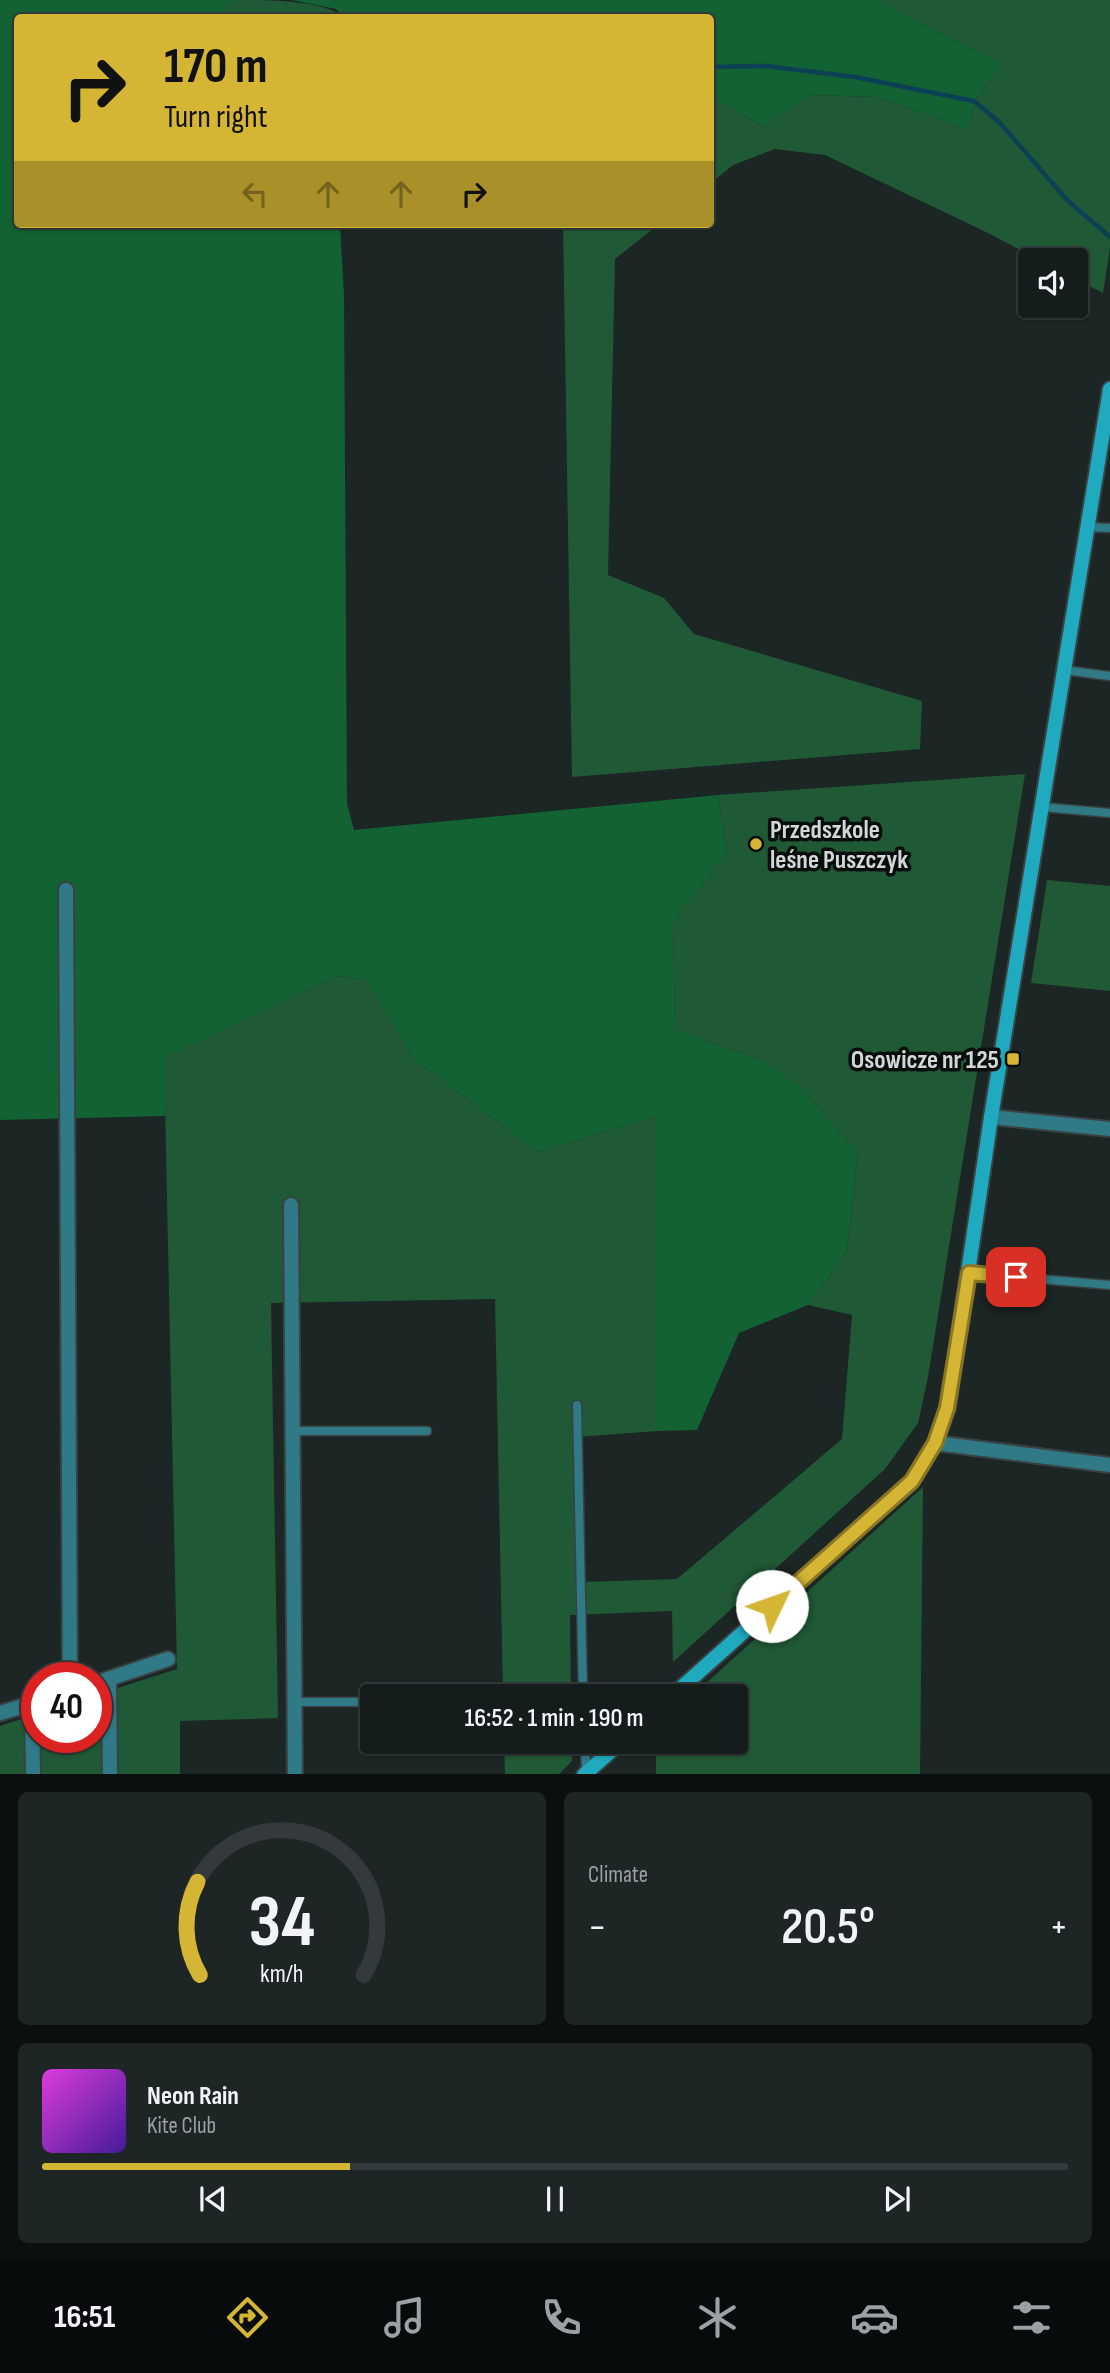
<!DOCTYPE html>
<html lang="en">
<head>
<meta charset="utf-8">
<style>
	:root { --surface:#151c1c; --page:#1e2525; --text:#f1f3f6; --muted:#9da1a3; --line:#343a3b; --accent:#d5b534 }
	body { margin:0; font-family:"Sofia Sans Condensed",sans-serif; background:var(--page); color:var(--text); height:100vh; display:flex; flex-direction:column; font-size:26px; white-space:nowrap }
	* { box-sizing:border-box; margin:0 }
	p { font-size:23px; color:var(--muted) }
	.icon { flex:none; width:38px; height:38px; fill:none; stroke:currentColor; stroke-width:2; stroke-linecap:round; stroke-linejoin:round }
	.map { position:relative; height:1774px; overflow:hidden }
	.drawer { display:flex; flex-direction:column; gap:18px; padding:18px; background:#0c0f0f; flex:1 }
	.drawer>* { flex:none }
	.guide { position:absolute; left:14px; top:14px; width:700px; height:214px; border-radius:7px; box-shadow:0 2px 5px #0004,0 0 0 2px var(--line); background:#d5b534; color:#111; overflow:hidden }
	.controls { position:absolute; left:1018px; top:248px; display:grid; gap:14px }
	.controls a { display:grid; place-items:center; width:70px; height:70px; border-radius:7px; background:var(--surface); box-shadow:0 2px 5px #0004,0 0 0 2px var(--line); font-size:35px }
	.speed { position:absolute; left:21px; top:1662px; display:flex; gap:14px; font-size:35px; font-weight:700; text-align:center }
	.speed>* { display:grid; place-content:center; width:91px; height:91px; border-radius:50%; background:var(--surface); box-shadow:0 2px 5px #0004,0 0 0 2px var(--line); line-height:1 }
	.speed .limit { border:10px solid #d22; background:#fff; color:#111 }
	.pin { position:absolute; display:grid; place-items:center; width:60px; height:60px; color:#fff; margin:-30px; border-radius:14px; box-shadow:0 4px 10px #0006 }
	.me { position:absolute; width:77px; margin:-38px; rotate:48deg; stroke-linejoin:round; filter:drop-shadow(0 0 5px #0008) }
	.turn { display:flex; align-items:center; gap:24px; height:147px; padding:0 35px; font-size:32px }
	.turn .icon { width:91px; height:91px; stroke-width:2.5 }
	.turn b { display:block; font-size:49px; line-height:60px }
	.lanes { display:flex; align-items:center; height:66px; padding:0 35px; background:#0003; justify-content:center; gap:35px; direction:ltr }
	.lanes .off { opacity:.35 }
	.big { font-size:52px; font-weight:600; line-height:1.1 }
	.drawer .widget { flex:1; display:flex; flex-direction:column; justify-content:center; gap:10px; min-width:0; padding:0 24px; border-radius:10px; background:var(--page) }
	.drawer .dial { align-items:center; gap:0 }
	.dial svg { height:182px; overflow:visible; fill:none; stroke:var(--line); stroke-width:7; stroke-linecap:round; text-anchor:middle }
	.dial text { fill:var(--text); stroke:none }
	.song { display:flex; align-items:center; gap:21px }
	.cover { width:84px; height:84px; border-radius:10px; background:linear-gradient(135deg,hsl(300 70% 55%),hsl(260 70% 35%)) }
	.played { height:7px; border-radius:4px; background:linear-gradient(90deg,var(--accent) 30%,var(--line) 30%) }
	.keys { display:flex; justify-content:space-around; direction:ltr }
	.heat { display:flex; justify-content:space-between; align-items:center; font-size:38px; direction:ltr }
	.drawer .tiles { flex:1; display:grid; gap:18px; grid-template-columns:1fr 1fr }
	.widget:last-child { grid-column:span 2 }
	.trip { position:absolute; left:360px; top:1684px; width:388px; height:70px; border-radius:7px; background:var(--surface); box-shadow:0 2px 5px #0004,0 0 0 2px var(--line); font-weight:600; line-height:70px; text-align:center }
	.tabs { display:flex; height:112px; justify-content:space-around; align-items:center; background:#080b0b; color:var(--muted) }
	.tabs .icon { width:49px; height:49px }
	.tabs .current { color:var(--accent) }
	.tabs b { font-size:32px; color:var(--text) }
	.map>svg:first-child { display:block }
</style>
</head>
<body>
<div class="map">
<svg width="1110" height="1775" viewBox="0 0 1110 1775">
	<rect width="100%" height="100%" fill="#1c2625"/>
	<g fill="#205935">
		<path d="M236,0C267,0 321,0 345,17L220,18L223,11Z"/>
		<polygon points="879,0 1110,0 1110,248 1103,293 1076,279 1076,261 1041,261 986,232 825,155 775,149 733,165 711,183 711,96 764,127 810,95 878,97 969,130 974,101 1003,64 918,22"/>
		<polygon points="563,224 659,224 615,259 608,575 664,598 694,634 922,701 920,749 572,777"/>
		<polygon points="1025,774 928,1377 918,1423 885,1469 673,1662 672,1611 570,1615 571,1696 503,1696 495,1299 271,1303 278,1718 180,1721 180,1775 0,1774 0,1726 37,1714 37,1738 96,1738 96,1695 177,1669 164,1057 338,976 368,980 413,1058 538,1152 657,1116 657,1431 577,1437 581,1582 677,1579 842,1439 852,1315 808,1305 847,1251 858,1153 801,1087 763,1061 675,1029 673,922 727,854 718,795"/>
		<polygon points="1047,880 1110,886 1110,991 1031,983"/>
		<polygon points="923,1487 920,1774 656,1774 656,1741 737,1741 737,1696 692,1696"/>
		<polygon points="504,1741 572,1741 572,1761 559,1774 505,1774"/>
	</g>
	<g fill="#126234">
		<polygon points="0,0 236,0 223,11 220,17 18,18 18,224 340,224 344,295 347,803 354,830 718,795 727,854 673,922 675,1029 763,1061 801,1087 858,1153 847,1251 808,1305 739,1333 697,1430 657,1431 657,1116 538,1152 413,1058 367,980 338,976 165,1057 165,1116 0,1120"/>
		<polygon points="292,0 879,0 918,22 1003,64 974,101 969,130 878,97 810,95 764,127 711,96 710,18 345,18 336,9"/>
	</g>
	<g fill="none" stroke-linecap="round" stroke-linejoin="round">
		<polyline stroke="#0c4054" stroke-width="4.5" points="710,67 766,66 855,77 974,101 1000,123 1067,200 1110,237"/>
		<g stroke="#394242" stroke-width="11">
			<g id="lane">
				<polyline points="1087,527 1110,528"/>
				<polyline points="1064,670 1110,676"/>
				<polyline points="1042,807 1110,813"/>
				<polyline points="969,1273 1110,1285"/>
				<polyline points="577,1405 583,1696"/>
				<polyline points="293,1431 427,1431"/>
				<polyline points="295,1702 373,1702"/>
				<polyline points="585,1741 586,1773"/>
			</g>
		</g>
		<g stroke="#394242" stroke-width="18">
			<g id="street">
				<polyline points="66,890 70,1678"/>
				<polyline points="991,1117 1110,1129"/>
				<polyline points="291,1205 295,1775"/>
				<polyline points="935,1443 1110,1465"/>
				<polyline points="109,1679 110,1775"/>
				<polyline points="96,1683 168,1659"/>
				<polyline points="32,1704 33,1775"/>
				<polyline points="0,1713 37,1702"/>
			</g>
		</g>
		<g stroke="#394242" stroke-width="18">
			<g id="secondary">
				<polyline points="672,1696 912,1481 935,1443 948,1408 991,1117 1110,389"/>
				<polyline points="584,1775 622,1741"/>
			</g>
		</g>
		<use href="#lane" stroke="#307986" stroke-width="8"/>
		<use href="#street" stroke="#307986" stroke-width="14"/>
		<use href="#secondary" stroke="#20aabf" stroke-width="14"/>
	</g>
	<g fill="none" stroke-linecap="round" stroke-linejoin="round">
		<g stroke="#8a7622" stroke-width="18">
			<polyline id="route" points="772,1606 912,1481 935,1443 947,1408 969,1273 1016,1277"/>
		</g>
		<use href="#route" stroke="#d5b534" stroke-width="12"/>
	</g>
	<g fill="#d5b534" stroke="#090e0d" stroke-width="2.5">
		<circle cx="756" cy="844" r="7"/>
		<rect x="1006" y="1052" width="14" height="14" rx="3.5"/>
	</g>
	<g text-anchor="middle" stroke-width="7" stroke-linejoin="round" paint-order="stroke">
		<g font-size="26" font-weight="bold" fill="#d2d8d8" stroke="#090e0d" text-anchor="start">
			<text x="770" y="838">Przedszkole<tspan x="770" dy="30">leśne Puszczyk</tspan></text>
			<text x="999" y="1068" text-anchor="end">Osowicze nr 125</text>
		</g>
	</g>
</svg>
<div class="controls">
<a><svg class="icon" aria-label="sound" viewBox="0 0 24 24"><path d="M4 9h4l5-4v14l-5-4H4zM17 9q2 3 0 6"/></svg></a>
</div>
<div class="speed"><div class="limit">40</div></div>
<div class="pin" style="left:1016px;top:1277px;background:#d93025"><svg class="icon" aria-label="arrive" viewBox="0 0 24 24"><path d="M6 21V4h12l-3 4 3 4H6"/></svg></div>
<svg class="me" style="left:772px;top:1606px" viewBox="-20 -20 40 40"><circle r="19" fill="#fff"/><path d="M0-13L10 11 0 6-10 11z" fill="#d5b534"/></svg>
<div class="trip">16:52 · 1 min · 190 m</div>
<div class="guide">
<div class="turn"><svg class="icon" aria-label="right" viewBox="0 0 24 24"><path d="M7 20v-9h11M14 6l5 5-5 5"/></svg><div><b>170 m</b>Turn right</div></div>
<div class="lanes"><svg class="icon off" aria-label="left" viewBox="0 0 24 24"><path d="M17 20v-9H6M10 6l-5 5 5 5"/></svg><svg class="icon off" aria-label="ahead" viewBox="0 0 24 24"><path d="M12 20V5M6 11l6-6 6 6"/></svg><svg class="icon off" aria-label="ahead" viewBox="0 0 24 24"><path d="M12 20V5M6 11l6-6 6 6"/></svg><svg class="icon" aria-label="right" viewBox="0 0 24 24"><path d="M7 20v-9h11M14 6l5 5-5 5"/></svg></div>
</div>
</div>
<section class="drawer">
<div class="tiles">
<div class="widget dial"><svg viewBox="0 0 100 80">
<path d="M14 69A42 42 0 1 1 86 69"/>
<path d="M14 69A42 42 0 0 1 13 28" stroke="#d5b534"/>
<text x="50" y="56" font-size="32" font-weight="700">34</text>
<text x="50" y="72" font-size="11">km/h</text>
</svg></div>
<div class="widget"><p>Climate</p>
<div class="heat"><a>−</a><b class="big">20.5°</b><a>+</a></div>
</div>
<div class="widget">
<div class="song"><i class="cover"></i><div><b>Neon Rain</b><p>Kite Club</p></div></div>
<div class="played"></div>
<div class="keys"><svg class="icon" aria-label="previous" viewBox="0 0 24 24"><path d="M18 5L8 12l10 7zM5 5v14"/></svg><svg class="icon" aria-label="pause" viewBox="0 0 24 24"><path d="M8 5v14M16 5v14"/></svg><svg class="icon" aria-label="next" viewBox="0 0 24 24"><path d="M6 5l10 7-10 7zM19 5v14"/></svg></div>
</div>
</div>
</section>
<nav class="tabs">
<b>16:51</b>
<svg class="icon current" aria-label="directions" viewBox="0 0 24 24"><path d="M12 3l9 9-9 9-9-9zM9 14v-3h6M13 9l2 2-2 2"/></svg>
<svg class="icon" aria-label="music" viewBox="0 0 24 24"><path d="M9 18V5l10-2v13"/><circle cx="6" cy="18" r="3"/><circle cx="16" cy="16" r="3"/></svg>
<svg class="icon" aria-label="phone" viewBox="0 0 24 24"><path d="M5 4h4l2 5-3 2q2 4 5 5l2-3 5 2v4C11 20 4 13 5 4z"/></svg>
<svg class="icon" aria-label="climate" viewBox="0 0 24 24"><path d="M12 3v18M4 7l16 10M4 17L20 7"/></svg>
<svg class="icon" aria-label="car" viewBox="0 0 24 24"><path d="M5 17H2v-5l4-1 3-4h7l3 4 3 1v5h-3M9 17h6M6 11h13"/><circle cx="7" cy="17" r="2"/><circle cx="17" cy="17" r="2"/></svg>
<svg class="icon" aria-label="filters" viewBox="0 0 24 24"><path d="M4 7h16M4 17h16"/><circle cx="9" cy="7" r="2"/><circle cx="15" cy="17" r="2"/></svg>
</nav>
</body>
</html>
